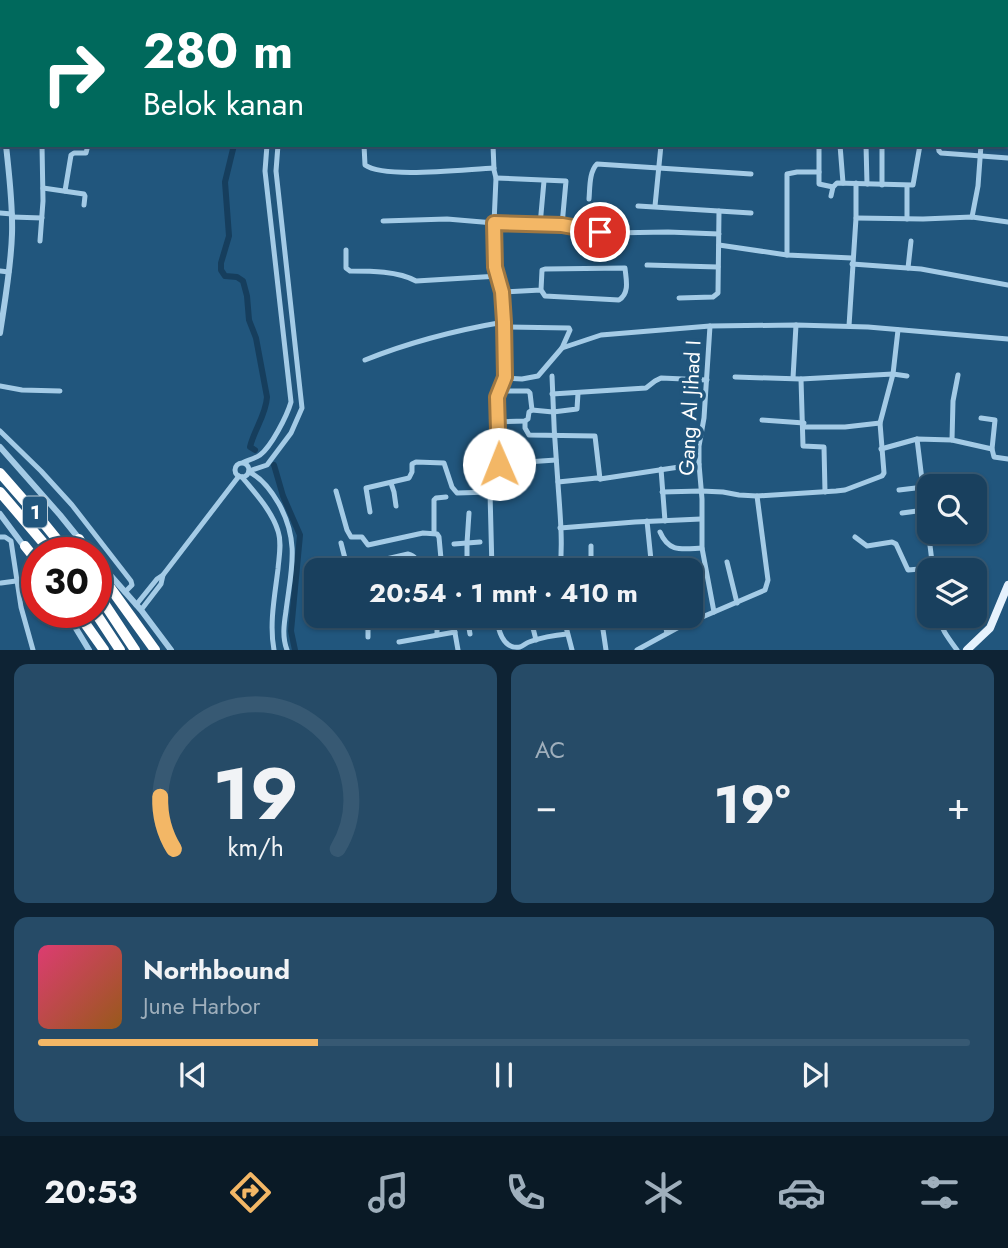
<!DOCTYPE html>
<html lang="id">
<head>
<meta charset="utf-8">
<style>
	:root { --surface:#19405e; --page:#264b67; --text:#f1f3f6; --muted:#9fafbc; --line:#375973; --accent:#f3b766 }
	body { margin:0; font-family:Jost,sans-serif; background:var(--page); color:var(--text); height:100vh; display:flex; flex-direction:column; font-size:26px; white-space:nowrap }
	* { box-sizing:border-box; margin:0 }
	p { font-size:23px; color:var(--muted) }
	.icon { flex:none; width:38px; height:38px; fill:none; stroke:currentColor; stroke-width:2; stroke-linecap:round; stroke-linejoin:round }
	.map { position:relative; height:650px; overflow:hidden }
	.drawer { display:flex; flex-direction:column; gap:14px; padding:14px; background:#0e2334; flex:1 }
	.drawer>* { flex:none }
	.top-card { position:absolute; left:0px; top:0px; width:1008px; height:147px; box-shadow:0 2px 5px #0004,0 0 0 2px var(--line); background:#00695c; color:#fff; overflow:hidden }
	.tools { position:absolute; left:917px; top:474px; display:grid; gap:14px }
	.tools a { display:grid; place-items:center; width:70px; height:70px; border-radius:14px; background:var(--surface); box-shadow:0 2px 5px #0004,0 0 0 2px var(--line); font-size:35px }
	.speed { position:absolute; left:21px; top:537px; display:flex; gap:14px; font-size:35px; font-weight:700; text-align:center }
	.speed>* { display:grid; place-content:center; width:91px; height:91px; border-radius:50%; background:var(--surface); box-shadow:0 2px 5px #0004,0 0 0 2px var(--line); line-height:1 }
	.speed .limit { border:10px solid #d22; background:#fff; color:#111 }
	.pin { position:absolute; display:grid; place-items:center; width:60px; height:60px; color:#fff; margin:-30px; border:4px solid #fff; border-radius:50%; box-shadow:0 2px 7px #0007 }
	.me { position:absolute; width:77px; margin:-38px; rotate:359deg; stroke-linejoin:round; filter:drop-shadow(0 0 5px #0008) }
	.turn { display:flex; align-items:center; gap:24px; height:147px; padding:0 28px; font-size:32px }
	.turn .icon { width:91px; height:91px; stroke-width:2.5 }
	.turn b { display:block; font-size:49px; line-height:60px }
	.big { font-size:52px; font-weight:700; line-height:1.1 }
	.drawer .tile { flex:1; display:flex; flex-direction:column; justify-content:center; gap:10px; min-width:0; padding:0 24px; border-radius:14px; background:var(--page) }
	.drawer .dial { align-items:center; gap:0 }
	.dial svg { height:182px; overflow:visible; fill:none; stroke:var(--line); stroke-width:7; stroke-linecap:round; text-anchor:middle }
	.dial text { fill:var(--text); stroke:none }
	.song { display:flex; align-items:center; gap:21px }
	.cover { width:84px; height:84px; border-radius:10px; background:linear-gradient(135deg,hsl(340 70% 55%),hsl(30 70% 35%)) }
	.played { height:7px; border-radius:4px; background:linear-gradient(90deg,var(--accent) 30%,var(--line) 30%) }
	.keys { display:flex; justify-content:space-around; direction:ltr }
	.heat { display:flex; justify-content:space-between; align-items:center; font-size:38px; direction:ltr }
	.drawer .tiles { flex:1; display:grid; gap:14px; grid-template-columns:1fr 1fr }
	.tile:last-child { grid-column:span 2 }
	.trip { position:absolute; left:304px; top:558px; width:399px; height:70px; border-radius:14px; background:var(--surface); box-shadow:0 2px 5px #0004,0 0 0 2px var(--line); font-weight:700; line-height:70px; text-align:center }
	.tab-bar { display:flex; height:112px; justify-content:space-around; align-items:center; background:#0a1a26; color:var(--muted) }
	.tab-bar .icon { width:49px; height:49px }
	.tab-bar .current { color:var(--accent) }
	.tab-bar b { font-size:32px; color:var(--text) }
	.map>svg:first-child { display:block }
</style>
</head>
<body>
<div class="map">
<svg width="1008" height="650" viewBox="0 0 1008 650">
	<rect width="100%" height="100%" fill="#21567d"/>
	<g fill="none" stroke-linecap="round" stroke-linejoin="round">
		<g stroke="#163e5d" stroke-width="6">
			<polyline points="266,2 266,0"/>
			<path d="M234,145L225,182L229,236L221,263V270L225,276L237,277L243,281L247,296L249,320L256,338L267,397C266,415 254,430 250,447L255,450"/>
			<polyline points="274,465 283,496 300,535 291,631 295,650"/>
		</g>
		<g stroke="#a4cbe6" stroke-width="5">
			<polyline points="505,0 522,2"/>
			<polyline points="714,0 714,2"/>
			<polyline points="736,0 736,2"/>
			<polyline points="870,0 870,2"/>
			<polyline points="931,0 932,2"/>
			<polyline points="61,2 62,0"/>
			<polyline points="125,2 126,0"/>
			<polyline points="307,2 307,0"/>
			<polyline points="319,2 319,0"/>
			<polyline points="371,2 372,0"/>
			<polyline points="478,2 478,0"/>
			<polyline points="607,2 607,0"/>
			<polyline points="653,2 653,0"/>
			<polyline points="807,2 808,0"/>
			<polyline points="971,2 971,0"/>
			<polyline points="1000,2 1000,0"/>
			<polyline points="1006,43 1008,43"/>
			<polyline points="0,86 2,86"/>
			<path d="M364,145L365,165C384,179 467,169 494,168"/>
			<polyline points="840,145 843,183"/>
			<polyline points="866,145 867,184"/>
			<polyline points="882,145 882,185"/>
			<polyline points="938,145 939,151 941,153 1008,158"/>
			<polyline points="819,172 819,184 833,187"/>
			<polyline points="496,178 566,181 562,225"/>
			<polyline points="43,188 84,194 85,196 84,205"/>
			<polyline points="65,191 71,155 74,153 86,153 88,145"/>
			<polyline points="831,196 833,187 837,183 913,185 920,145"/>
			<path d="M589,199C590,188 589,172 597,164L751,174"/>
			<polyline points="638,206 751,213"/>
			<polyline points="655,206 661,145"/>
			<polyline points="0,213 12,214"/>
			<polyline points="12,217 42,218"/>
			<polyline points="972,217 978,186 981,145"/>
			<polyline points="856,218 923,219 972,217 1008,222"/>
			<polyline points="907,219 907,186"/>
			<polyline points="383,221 447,219 494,223 562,225 610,233 668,232 719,234"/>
			<polyline points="540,225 544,181"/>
			<polyline points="40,241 43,201 42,145"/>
			<polyline points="719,245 787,255 852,258"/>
			<path d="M346,250V268L350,271C371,271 398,271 416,281L499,276"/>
			<polyline points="787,255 787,174 797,172 819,172 819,145"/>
			<polyline points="852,264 921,269 1008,285"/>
			<polyline points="647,265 718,267"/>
			<polyline points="908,268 911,241"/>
			<polyline points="0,271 9,272"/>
			<path d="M502,292L541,290L542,270L545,269L625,268C626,279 630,293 619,300L545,296L541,290"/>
			<polyline points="679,298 713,297 718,293 719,211"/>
			<polyline points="710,326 704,418 699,446 699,464 702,499 702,548 714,612"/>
			<polyline points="849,326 856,218 856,183"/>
			<polyline points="562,348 601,335 710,326 796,325 868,327 1008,339"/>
			<path d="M365,360C410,342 457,330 504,322"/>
			<path d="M552,376C553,412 555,448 558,484C560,513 563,542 560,570"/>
			<polyline points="735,377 801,379 893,374 907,376"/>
			<polyline points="504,378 522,379 538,376 562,348 570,330 569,328 504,327"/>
			<polyline points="793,378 796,325"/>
			<polyline points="801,379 803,446 824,447 825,492"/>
			<polyline points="0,386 22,390 60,391"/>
			<polyline points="552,394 646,388 655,381 661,378 707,380"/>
			<polyline points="532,410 553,412 577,409 578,393"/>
			<polyline points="762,420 804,423"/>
			<polyline points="525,421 525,428 529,435 595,436 600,479"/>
			<polyline points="497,422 525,421 528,419 529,412 532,410 530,393 528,391 499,391"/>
			<polyline points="804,427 845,427 880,423"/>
			<polyline points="0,431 41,471 72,505 131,581 132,585 125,592"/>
			<polyline points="917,439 933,570"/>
			<polyline points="952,440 992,449 995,420 981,418"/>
			<polyline points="881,449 917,439 952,440 953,401 958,375"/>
			<polyline points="992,449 994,457 1008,459"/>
			<path d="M244,462C249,460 256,458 260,455C271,447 287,416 291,402L265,171L267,145"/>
			<circle cx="242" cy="470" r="7"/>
			<polyline points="499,464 556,460"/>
			<polyline points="661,469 665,521"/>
			<polyline points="249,471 267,465 291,433 302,408 276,171 278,145"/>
			<path d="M249,472C262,478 272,492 279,504C300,542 291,570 286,611C284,624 282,637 287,650"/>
			<path d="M242,477C255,493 272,511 278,531C282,543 279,556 278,569C275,594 269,624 274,650"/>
			<polyline points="558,482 597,478 600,479 699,464"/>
			<polyline points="391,483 394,492 396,506"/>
			<polyline points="899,490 924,487"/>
			<polyline points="336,491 347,530 351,537 362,537 368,545 423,533 437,534 439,537 442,570"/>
			<polyline points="662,492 701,491 723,492 739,495 757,496 836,491 845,490 882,476 884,473 880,423 893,374 898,330"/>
			<polyline points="370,512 366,488 409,478 412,472 412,464 416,462 444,463 452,487 457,493 490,492"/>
			<polyline points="902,513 925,510"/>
			<polyline points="647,521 652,570"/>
			<polyline points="560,528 635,522 701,519"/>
			<path d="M660,532C669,553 682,549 702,548"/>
			<polyline points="434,533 434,500 436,498 446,497"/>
			<polyline points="0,537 5,537 11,541 21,607 33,650"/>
			<polyline points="855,537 867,546 892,542 896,544 908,570 932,568"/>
			<polyline points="341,543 348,570"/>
			<polyline points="454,544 480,542"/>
			<polyline points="591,546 591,568"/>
			<polyline points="727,562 737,603"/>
			<path d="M347,568L408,554C417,556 417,562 419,570"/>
			<polyline points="467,570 467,543 469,513"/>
			<polyline points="492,570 490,492 494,491 497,487 499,464 497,397 505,377 505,370 502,292 495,267 494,223 496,178 494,170 493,145"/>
			<polyline points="577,570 581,568 592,568"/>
			<polyline points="1,583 16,581"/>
			<polyline points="136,605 157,579 163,575 239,476"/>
			<polyline points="141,610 161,584 163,575"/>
			<polyline points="452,616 458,650"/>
			<polyline points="467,616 470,634"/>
			<path d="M496,616C498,628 502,650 520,647C523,646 526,643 529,642C540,638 555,635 567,634"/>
			<polyline points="530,616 536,640"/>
			<polyline points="568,616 565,623 572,650"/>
			<polyline points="601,616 606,650"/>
			<polyline points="663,616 667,633"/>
			<path d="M938,616C941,629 949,639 957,650"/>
			<polyline points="437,635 437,624 453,621"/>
			<polyline points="368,637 368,625 372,616"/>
			<polyline points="399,642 455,632"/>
			<polyline points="637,650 679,627 765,590 768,580 757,496"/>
		</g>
		<g stroke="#a4cbe6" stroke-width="6">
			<polyline points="8,0 9,2"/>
			<path d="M0,333C5,300 11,267 12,234C13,204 9,175 6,145"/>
			<polyline points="0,447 60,515 81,541"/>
			<polyline points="0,514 26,549"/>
			<polyline points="96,559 141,610 171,650"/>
			<polyline points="66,612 89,650"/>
		</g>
		<polyline stroke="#e6f2fd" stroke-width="8" points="967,650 990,628 1008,585"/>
		<g stroke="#fff" stroke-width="10">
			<polyline points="0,473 42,521 68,553"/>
			<polyline points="0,492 52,553"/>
			<polyline points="79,539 87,553"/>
			<polyline points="25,546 37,561"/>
			<polyline points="96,568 155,650"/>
			<polyline points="96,591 135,650"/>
			<polyline points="77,612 104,650"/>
			<polyline points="95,612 120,650"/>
		</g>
	</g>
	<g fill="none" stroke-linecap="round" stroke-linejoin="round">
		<g stroke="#9e7742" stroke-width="18">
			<polyline id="route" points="499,464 497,397 505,377 504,322 502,292 495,267 494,223 562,225 600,232"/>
		</g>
		<use href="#route" stroke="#f3b766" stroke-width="12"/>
	</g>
	<g text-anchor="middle" stroke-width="7" stroke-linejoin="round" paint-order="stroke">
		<rect fill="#21567d" stroke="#bcccd8" stroke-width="2" x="23" y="496.5" width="24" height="31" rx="5"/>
		<g font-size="19" font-weight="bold" fill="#fff">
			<text x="35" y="519">1</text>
		</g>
		<g font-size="21" fill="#fff" stroke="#21567d">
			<text transform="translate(690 408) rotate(-87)" y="7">Gang Al Jihad I</text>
		</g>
	</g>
</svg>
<div class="tools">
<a><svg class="icon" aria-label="search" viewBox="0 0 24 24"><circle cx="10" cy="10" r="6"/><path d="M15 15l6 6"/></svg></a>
<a><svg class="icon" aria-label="layers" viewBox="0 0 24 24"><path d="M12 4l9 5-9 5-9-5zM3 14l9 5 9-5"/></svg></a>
</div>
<div class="speed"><div class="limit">30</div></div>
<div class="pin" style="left:600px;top:232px;background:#d93025"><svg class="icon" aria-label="arrive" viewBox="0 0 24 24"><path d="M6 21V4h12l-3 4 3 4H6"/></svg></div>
<svg class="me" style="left:499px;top:464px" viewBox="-20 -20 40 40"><circle r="19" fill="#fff"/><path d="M0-13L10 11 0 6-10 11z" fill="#f3b766"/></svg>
<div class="trip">20:54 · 1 mnt · 410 m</div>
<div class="top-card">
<div class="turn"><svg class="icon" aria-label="right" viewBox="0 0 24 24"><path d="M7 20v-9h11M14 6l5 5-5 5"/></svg><div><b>280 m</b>Belok kanan</div></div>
</div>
</div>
<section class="drawer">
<div class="tiles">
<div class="tile dial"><svg viewBox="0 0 100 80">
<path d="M14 69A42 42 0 1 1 86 69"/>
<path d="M14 69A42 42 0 0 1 8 46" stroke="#f3b766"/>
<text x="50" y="56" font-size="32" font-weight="700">19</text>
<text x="50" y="72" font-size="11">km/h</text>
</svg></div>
<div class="tile"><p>AC</p>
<div class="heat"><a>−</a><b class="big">19°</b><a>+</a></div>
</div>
<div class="tile">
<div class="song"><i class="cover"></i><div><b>Northbound</b><p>June Harbor</p></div></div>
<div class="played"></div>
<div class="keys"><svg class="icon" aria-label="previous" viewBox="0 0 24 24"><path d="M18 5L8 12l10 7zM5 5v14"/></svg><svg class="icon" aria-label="pause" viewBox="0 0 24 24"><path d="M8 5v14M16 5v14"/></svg><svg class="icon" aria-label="next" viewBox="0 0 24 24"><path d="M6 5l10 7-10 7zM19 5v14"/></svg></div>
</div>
</div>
</section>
<nav class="tab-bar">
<b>20:53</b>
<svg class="icon current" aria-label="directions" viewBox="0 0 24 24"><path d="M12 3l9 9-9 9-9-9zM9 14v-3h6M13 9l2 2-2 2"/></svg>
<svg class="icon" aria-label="music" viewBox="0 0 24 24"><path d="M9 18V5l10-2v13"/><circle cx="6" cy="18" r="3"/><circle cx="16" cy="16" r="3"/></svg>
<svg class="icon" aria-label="phone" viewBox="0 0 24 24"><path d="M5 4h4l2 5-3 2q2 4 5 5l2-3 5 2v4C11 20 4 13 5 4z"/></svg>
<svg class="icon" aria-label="climate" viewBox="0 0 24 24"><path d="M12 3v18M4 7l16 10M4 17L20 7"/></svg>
<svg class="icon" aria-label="car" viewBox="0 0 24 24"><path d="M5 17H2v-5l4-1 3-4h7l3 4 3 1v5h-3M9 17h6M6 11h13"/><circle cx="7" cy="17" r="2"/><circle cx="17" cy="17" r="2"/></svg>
<svg class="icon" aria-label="filters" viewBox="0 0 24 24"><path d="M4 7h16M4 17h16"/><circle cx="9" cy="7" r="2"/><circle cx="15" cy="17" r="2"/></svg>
</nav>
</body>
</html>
